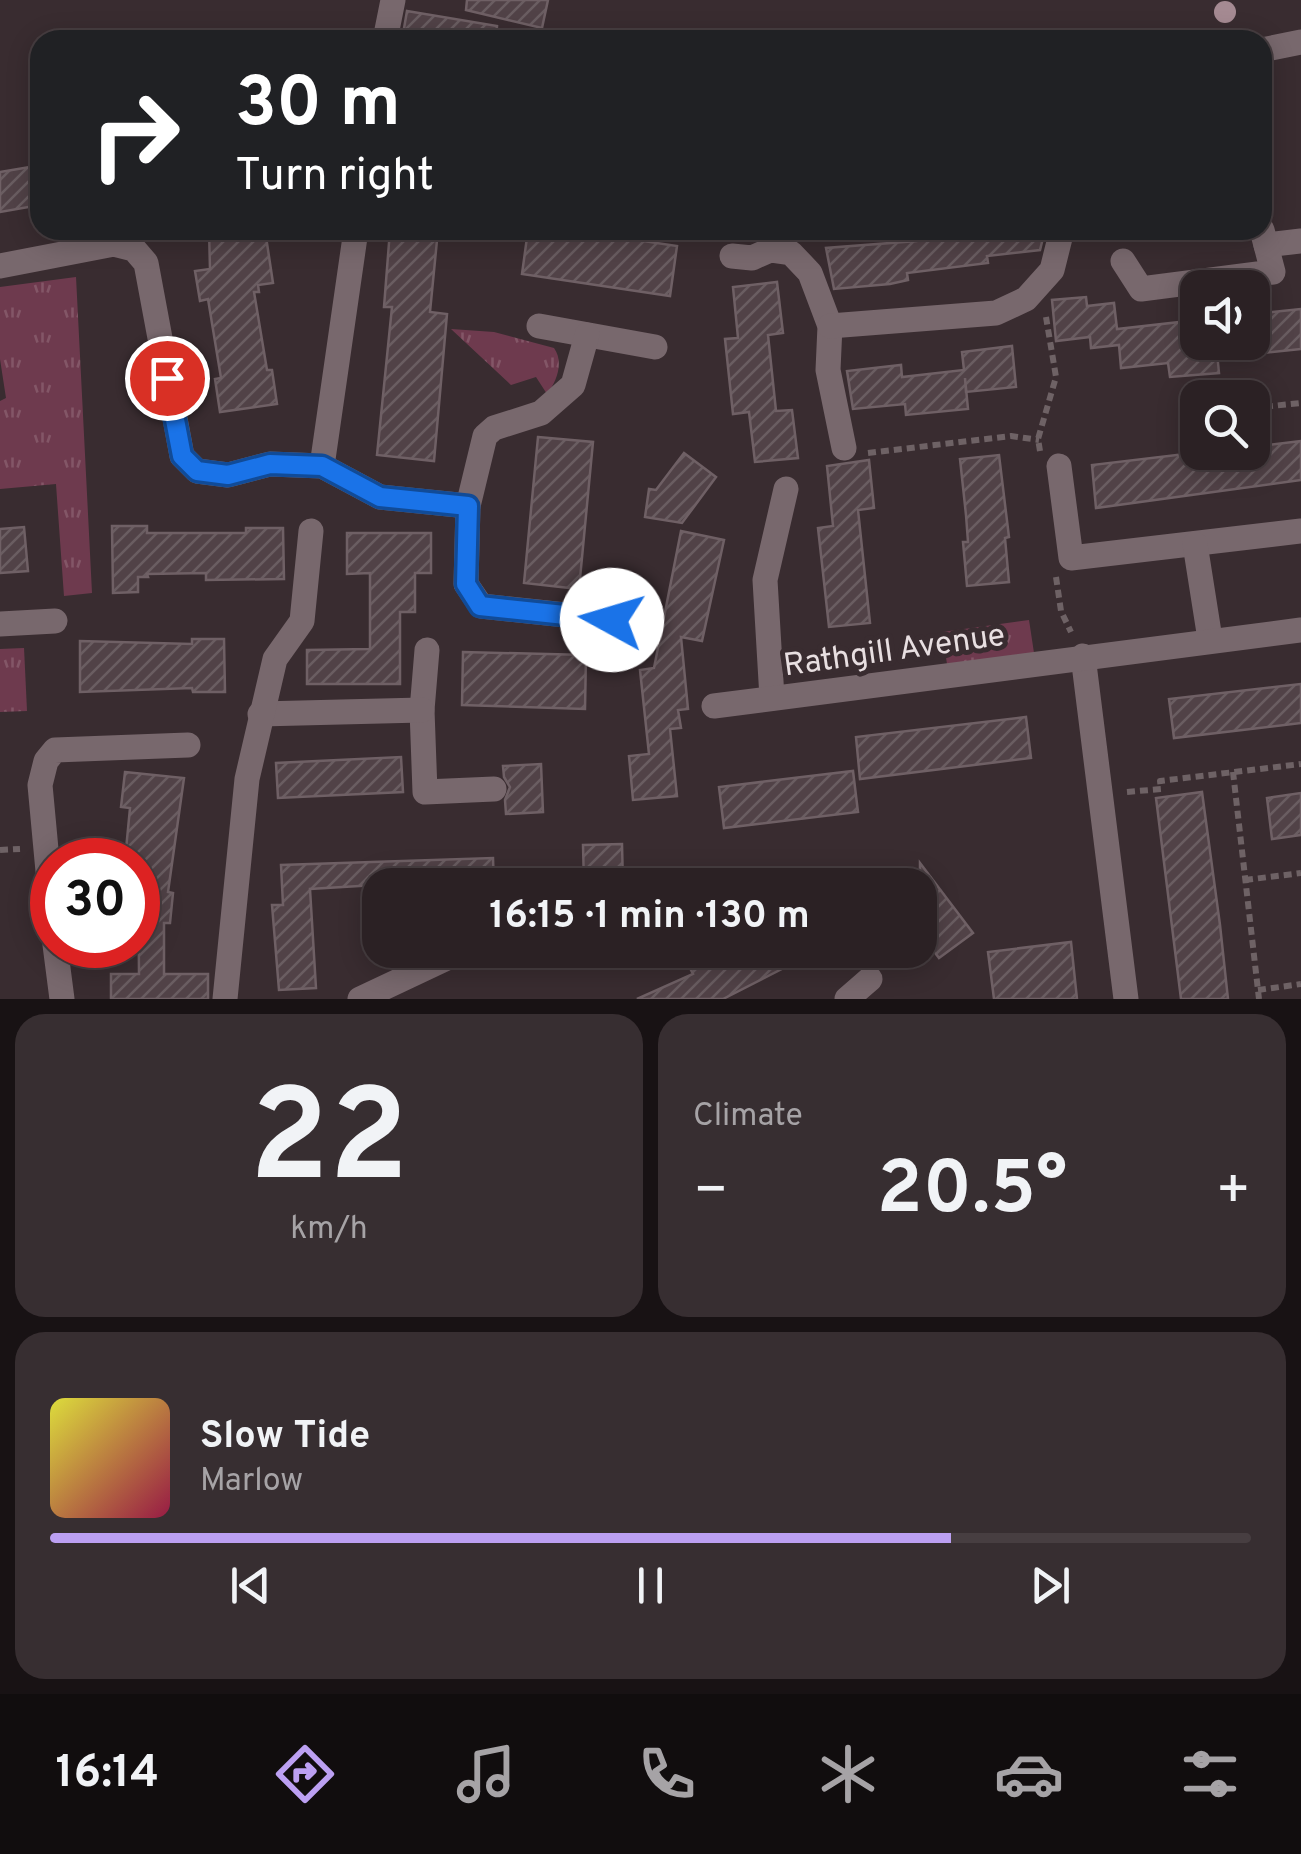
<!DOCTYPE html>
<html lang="en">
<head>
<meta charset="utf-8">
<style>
	:root { --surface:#2b2124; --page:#372e31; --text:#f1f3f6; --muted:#a6a3a6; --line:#473e41; --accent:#bca0f2 }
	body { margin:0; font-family:Overpass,sans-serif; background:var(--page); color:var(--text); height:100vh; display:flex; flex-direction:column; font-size:38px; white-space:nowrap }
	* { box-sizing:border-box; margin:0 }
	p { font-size:32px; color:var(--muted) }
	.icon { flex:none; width:55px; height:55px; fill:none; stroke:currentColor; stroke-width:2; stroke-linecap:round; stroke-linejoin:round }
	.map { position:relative; height:999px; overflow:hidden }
	.side { display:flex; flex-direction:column; gap:15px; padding:15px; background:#181214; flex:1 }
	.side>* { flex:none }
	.hud { position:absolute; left:30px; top:30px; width:1242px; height:210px; border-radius:30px; box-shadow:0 5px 25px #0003,0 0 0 2px var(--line); background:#202124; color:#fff; overflow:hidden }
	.fabs { position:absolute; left:1180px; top:270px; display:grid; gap:20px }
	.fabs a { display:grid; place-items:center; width:90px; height:90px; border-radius:20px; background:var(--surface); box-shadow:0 5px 25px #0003,0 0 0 2px var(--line); font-size:50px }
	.speed { position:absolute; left:30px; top:838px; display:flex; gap:20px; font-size:50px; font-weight:700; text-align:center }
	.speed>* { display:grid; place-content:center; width:130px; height:130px; border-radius:50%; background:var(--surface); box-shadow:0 5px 25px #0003,0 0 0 2px var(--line); line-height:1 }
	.speed .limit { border:15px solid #d22; background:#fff; color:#111 }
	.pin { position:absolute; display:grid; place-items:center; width:85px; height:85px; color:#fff; margin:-42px; border:5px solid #fff; border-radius:50%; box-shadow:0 2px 10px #0007 }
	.me { position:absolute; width:110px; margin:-55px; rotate:276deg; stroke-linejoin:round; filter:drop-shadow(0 0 8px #0008) }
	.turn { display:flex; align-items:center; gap:35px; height:210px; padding:0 40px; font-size:45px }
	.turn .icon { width:130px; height:130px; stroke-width:2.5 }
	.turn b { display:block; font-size:70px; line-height:85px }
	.big { font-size:75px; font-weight:700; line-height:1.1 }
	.side .card { flex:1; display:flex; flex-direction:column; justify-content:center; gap:15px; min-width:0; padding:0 35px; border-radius:30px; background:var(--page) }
	.side .dial { align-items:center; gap:0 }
	.dial b { font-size:130px; line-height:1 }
	.song { display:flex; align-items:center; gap:30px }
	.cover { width:120px; height:120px; border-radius:15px; background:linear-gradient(135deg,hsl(60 70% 55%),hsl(340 70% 35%)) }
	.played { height:10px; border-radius:5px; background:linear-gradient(90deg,var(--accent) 75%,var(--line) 75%) }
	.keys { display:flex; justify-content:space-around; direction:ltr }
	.heat { display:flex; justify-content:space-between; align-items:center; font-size:55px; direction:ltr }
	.side .tiles { flex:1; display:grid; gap:15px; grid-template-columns:1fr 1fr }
	.card:last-child { grid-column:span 2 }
	.trip { position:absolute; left:362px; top:868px; width:575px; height:100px; border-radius:30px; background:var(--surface); box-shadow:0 5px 25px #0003,0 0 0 2px var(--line); font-weight:700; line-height:100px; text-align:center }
	.dock { display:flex; height:160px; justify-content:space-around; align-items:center; background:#110d0e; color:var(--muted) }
	.dock .icon { width:70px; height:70px }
	.dock .active { color:var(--accent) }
	.dock b { font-size:45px; color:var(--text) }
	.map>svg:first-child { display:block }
</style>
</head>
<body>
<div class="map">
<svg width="1301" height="999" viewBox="0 0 1301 999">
	<defs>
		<pattern id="grass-tufts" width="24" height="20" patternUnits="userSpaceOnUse" patternTransform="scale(2.5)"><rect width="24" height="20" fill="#6e3a4e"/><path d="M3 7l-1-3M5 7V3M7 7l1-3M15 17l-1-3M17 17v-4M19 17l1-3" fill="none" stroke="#835667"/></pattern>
		<pattern id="building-hatch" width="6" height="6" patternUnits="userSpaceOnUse" patternTransform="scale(2.5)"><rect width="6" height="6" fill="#514247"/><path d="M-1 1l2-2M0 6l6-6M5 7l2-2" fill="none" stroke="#6a5d61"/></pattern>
	</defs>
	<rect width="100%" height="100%" fill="#392c30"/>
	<g fill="url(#grass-tufts)">
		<polygon points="76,277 92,593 64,596 56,484 0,489 0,401 6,398 0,359 0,287"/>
		<path d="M451,329L494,332L554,348C564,362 557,381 547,394L536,377L511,385Z"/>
		<polygon points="1029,620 1034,653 947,664 942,632"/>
		<polygon points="24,648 27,711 0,712 0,649"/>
	</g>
	<g fill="url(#building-hatch)" stroke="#6f6065" stroke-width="2.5">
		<polygon points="467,0 548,0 542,28 466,10"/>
		<polygon points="407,11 497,26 496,40 402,40"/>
		<polygon points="36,166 40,205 0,212 0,172"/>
		<polygon points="209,230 265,230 273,283 258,285 259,292 254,292 267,370 272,370 277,404 220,412 215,379 221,378 208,299 200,301 195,271 210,269"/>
		<polygon points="390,230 438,230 430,312 447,314 434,461 377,455 392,307 384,307"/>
		<polygon points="528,230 570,230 677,246 670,296 522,274"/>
		<polygon points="914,230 1045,230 1040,250 987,256 988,263 907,273 908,280 890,284 834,289 826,248 916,241"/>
		<polygon points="777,282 783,333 768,335 776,411 792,410 798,458 755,462 749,412 733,414 725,339 738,338 733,287"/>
		<polygon points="1086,297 1087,306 1114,303 1117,329 1189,321 1190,333 1198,332 1198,342 1216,342 1219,373 1170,377 1168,363 1121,368 1119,345 1091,348 1090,337 1056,341 1052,300"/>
		<polygon points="1301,309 1301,349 1252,354 1252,314"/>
		<polygon points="1012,346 1016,387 966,392 965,378 968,409 906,415 905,404 853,409 847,371 901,365 902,377 964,370 962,352"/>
		<polygon points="538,437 593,442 579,589 524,583"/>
		<polygon points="1301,441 1301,480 1096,508 1092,465 1202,452 1252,452 1252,447"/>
		<polygon points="684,453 716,477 682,523 645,517 649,489 656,490"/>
		<polygon points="999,455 1009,537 1005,538 1009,582 967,586 963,542 968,542 966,515 960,459"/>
		<polygon points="869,460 874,508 858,510 870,623 829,627 818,528 833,526 827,466"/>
		<polygon points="112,526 147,526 147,533 246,533 246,528 283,528 284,579 206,580 206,573 147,574 148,577 138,577 138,592 113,593"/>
		<polygon points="24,527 28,571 0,573 0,529"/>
		<polygon points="681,531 724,540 702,641 681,637 688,709 678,710 681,728 670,729 677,796 633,800 629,756 649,754 640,670 654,668"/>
		<polygon points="347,533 431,533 431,573 415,573 415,612 400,612 400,684 307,684 307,650 370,649 370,573 347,574"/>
		<polygon points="192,639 224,639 225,692 193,692 192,688 80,692 80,641 192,644"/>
		<polygon points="463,652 586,655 585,709 462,705"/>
		<polygon points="1301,684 1301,723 1174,738 1169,699"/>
		<polygon points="1026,717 1031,758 860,779 856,737"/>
		<polygon points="401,757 403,792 278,798 276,763"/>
		<polygon points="541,764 543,812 506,814 505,800 510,787 504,777 503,766"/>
		<polygon points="853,771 858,812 724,828 719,787"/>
		<polygon points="125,772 184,778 168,892 173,893 170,923 164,923 164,974 208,974 208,999 111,999 111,974 139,974 138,860 125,860 130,808 121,807"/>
		<polygon points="1202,792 1220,925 1228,999 1181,999 1156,798"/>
		<polygon points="1301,793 1301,835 1272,839 1267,798"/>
		<polygon points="622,844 623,884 584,885 583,845"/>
		<polygon points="493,858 494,885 376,885 310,889 316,988 279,990 272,905 283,905 281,865"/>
		<polygon points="920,863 973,933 939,958 920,933"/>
		<polygon points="1071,942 1077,999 994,999 988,952"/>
		<polygon points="687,950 819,950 723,999 637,999 693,974 689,966 693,964"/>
	</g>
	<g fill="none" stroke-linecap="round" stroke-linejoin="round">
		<g stroke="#6e6265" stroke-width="6" stroke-dasharray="8 5" stroke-linecap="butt">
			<polyline points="1252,408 1301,403"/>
			<polyline points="1180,415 1198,413"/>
			<polyline points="1040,451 1038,439 1056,377 1046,317"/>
			<polyline points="868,453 1011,436 1039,440"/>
			<polyline points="1056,577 1061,611 1071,632"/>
			<polyline points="1233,772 1259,999"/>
			<polyline points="1127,792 1161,789 1160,781 1301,764"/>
			<polyline points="0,850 20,849"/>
			<polyline points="1245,880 1301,873"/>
			<polyline points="1258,990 1301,984"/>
		</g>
		<g stroke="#78686d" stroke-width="25">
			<polyline points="385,40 393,0"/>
			<polyline points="1262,50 1301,42"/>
			<polyline points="1266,245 1301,241"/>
			<polyline points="732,256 752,258 770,250 791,253 810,273 830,326 828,370 844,448"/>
			<polyline points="1123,261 1141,289 1273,272 1262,230"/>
			<polyline points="0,266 114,244 134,249 146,263 182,456 197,471 228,475 270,464 322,466 380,497 468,506"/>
			<polyline points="539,326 655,347"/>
			<polyline points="830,326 996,313 1026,299 1052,270 1062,230"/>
			<polyline points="587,335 573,385 541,413 494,428 485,436 468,506 466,584 481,606 613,620"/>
			<polyline points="322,466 356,230"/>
			<polyline points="1059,466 1071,558 1301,531"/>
			<polyline points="1195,544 1210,639"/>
			<polyline points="0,624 55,621"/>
			<polyline points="427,650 422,710 425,792 494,789"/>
			<polyline points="1083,656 1126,999"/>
			<polyline points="772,698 765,580 786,489"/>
			<polyline points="714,706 1301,630"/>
			<polyline points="260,714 422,710"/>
			<polyline points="52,914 40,785 46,761 55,750 188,745"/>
			<polyline points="55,945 62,999"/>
			<polyline points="225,999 247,779 275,659 302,621 311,531"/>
			<polyline points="360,999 464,950"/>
			<polyline points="847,999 870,979"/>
		</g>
	</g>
	<circle fill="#a58a92" cx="1225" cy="12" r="11"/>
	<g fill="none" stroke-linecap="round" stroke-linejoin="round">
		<g stroke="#114b97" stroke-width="25">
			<polyline id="route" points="167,378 182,456 197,471 228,475 270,464 322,466 380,497 468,506 466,584 480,606 612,620"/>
		</g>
		<use href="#route" stroke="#1a73e8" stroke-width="18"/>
	</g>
	<g text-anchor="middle" stroke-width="10" stroke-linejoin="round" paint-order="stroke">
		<g font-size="32" fill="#e8dfe1" stroke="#392c30">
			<text transform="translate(894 649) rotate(-8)" y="11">Rathgill Avenue</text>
		</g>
	</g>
</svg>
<div class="fabs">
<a><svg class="icon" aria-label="sound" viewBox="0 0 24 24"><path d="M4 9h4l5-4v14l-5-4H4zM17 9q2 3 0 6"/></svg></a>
<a><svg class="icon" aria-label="search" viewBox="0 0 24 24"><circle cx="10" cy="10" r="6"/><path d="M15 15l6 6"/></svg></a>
</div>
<div class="speed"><div class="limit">30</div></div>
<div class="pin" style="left:167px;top:378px;background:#d93025"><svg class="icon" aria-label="arrive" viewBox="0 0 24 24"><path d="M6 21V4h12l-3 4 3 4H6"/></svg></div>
<svg class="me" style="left:612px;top:620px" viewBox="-20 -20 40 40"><circle r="19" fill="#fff"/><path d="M0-13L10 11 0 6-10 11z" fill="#1a73e8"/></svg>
<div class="trip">16:15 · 1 min · 130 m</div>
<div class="hud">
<div class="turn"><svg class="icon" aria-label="right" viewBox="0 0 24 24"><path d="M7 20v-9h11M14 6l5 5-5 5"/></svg><div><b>30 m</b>Turn right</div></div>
</div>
</div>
<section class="side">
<div class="tiles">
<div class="card dial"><b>22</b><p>km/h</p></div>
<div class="card"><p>Climate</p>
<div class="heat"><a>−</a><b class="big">20.5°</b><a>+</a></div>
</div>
<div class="card">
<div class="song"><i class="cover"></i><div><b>Slow Tide</b><p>Marlow</p></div></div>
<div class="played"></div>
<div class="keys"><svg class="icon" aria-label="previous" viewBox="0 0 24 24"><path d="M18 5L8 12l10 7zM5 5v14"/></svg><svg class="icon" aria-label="pause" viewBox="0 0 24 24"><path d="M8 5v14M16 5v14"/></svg><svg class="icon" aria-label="next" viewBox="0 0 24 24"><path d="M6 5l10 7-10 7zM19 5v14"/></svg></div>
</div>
</div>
</section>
<nav class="dock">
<b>16:14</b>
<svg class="icon active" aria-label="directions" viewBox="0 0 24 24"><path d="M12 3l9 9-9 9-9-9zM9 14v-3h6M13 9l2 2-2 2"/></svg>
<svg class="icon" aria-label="music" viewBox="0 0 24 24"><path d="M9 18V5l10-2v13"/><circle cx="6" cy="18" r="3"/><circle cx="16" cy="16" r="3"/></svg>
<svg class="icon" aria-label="phone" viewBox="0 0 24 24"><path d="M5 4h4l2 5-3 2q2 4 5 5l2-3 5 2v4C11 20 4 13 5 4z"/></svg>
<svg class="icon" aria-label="climate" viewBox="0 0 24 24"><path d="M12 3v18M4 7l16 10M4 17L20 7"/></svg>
<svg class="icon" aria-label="car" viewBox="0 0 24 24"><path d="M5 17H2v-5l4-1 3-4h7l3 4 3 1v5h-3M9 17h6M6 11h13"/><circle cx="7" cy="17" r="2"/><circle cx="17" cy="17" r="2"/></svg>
<svg class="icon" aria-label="filters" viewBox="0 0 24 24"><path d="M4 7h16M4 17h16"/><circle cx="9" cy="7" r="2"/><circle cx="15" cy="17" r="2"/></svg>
</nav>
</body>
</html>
